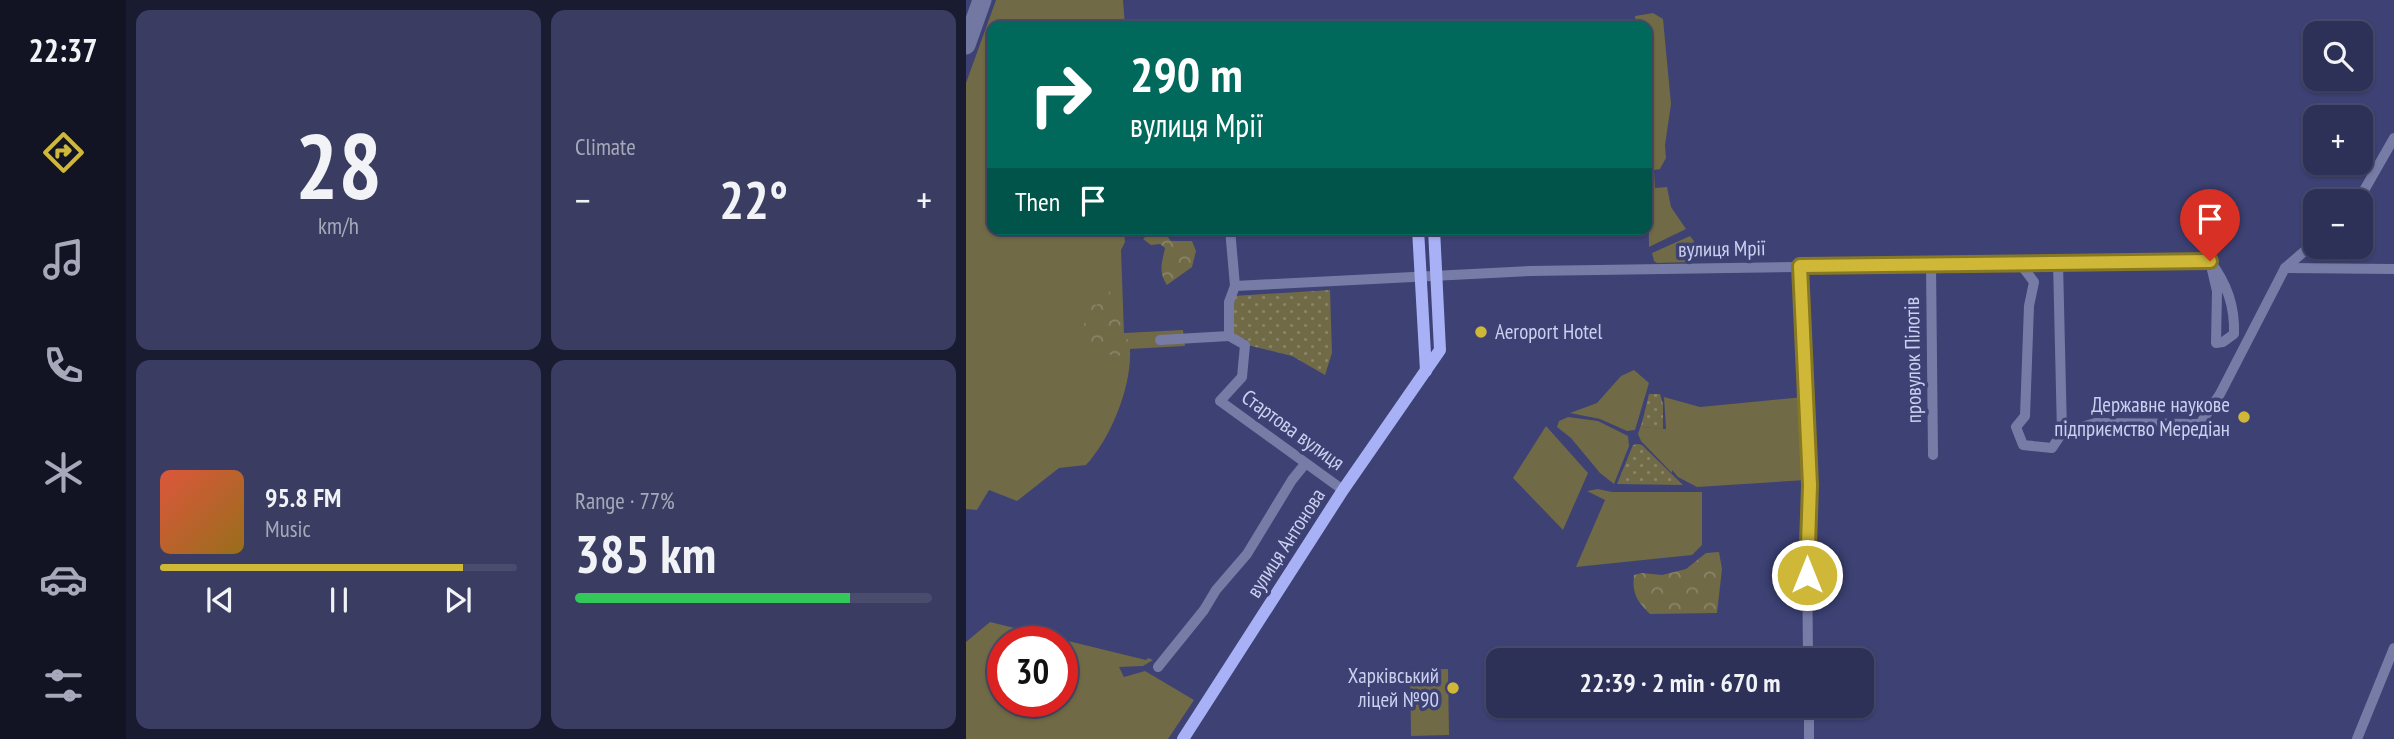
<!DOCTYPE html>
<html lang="en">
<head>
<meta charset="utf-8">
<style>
	:root { --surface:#2e3157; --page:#3a3d61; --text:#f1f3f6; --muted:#a7a9ba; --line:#494c6d; --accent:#cfb837 }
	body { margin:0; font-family:"PT Sans Narrow",sans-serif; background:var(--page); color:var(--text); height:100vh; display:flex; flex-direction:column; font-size:26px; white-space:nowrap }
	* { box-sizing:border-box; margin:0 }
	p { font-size:23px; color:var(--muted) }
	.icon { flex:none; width:38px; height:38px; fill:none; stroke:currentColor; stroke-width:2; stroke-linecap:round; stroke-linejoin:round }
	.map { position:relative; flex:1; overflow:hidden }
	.side { display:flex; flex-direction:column; gap:10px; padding:10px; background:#191b30; width:840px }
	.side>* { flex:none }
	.top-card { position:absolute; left:21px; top:21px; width:665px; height:214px; border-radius:14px; box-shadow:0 2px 5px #0004,0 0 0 2px var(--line); background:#00695c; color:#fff; overflow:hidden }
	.fabs { position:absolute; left:1337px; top:21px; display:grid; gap:14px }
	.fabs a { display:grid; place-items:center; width:70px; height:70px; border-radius:14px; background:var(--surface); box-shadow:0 2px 5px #0004,0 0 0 2px var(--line); font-size:35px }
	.speed { position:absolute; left:21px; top:626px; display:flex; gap:14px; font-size:35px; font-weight:700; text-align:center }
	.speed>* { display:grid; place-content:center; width:91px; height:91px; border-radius:50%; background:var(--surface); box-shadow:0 2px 5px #0004,0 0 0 2px var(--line); line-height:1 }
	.speed .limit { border:10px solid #d22; background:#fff; color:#111 }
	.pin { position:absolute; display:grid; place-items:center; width:60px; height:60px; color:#fff; margin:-72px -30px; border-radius:50% 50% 50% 0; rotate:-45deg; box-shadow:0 0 7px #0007 }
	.pin .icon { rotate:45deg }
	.me { position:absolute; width:77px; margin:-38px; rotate:0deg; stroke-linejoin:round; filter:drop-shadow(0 0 5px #0008) }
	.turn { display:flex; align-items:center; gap:24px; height:147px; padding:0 28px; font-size:32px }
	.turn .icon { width:91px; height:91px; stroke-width:2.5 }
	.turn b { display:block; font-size:49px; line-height:60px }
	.then { display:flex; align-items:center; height:66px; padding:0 28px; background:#0003; gap:14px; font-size:26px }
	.big { font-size:52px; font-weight:600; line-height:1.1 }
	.side .card { flex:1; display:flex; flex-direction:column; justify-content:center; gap:10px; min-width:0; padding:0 24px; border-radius:14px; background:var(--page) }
	.side .dial { align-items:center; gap:0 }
	.dial b { font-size:91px; line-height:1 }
	.song { display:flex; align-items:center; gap:21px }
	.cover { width:84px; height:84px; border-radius:10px; background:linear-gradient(135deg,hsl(10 70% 55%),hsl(40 70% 35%)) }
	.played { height:7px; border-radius:4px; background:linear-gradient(90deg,var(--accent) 85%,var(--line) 85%) }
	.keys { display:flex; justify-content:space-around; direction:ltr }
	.heat { display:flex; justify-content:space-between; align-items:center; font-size:38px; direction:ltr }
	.charge { height:10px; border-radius:5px; background:linear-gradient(90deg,#34c759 77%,var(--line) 0) }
	.side .tiles { flex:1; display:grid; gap:10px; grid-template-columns:repeat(2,1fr) }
	.trip { position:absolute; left:520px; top:648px; width:388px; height:70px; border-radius:14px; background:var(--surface); box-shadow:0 2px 5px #0004,0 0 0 2px var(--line); font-weight:600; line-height:70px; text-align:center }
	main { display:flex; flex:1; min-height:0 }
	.tabs { display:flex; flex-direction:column; width:126px; justify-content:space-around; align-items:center; background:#121423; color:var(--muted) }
	.tabs .icon { width:49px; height:49px }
	.tabs .active { color:var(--accent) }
	.tabs b { font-size:32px; color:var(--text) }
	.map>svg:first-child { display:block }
</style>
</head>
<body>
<main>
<nav class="tabs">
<b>22:37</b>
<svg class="icon active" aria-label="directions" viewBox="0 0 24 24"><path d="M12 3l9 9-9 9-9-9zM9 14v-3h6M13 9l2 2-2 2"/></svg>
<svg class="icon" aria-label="music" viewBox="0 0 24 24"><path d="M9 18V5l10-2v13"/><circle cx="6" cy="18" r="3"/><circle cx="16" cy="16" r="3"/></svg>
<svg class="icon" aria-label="phone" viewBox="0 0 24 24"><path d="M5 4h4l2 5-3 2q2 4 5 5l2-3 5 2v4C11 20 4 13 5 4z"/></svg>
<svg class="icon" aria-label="climate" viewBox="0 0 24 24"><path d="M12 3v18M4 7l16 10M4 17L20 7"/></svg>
<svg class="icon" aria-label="car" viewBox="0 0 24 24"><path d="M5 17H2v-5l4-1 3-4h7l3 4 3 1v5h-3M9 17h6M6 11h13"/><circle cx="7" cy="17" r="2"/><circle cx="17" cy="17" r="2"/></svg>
<svg class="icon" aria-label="filters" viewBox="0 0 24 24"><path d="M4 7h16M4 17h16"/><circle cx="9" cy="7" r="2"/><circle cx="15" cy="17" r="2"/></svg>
</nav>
<section class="side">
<div class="tiles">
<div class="card dial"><b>28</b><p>km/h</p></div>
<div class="card"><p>Climate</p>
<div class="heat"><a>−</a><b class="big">22°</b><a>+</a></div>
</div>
<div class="card">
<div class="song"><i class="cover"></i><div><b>95.8 FM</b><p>Music</p></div></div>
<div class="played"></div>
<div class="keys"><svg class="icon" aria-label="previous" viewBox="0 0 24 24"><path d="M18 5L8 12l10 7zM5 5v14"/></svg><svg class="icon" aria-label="pause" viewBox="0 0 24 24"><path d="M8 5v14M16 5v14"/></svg><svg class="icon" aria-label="next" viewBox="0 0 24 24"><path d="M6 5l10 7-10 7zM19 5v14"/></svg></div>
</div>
<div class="card"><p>Range · 77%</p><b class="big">385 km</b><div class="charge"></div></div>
</div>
</section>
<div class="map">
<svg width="1428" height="739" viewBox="0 0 1428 739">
	<defs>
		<pattern id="forest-crowns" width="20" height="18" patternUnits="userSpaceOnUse" patternTransform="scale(1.75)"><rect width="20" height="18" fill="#706a46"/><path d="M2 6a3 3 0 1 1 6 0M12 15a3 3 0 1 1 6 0" fill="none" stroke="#89856a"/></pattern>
		<pattern id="park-dots" width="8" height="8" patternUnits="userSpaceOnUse" patternTransform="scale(1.75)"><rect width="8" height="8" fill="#706a46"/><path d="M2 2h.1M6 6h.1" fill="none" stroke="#89856a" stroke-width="1.8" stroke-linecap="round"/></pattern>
	</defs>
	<rect width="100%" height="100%" fill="#3d4174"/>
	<g fill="#706a46" fill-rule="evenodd">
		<path d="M30,0H157L159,26H26V229H158L159,242L155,250L158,333L217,330L219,346L164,349C166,386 145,438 120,465L93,468L51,501L23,490L11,510L0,509V83Z"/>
		<polygon points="687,13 697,19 705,104 699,145 700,158 694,169 688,170 689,188 701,187 705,207 720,229 683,247 681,26 670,26 669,16"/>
		<polygon points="724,236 728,241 728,262 691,263 688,261 686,253"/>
		<polygon points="668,370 683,383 669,430 661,431 634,419 604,413 631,403 655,376"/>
		<polygon points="698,397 734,407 837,397 840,480 731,487 712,477 706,470 706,473 675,441 672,434 678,416 676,427 700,429"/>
		<polygon points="602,417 632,421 662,436 663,446 648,484 634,473 605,438 591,427 593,421"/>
		<polygon points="580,426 622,473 597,530 547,478"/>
		<polygon points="632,489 646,492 736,492 736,545 726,555 610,567 639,500 621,491"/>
		<path d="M24,622L180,660L182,658L187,660L177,666L153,667L158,677L179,671L228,700L202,739H0V642ZM37,642H96V702H37Z"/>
		<polygon points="482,669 483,735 445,736 444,670"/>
	</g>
	<g fill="url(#forest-crowns)">
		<path d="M187,229H196L205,241H226L230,251L226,267L201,285C192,271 196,263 199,248L194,244L185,245L177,239Z"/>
		<polygon points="141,288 146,295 144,306 140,313 146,319 154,317 155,336 163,340 152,358 122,345 123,337 115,332 126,304 131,305 135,297 134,289"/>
		<path d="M753,552L756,569L751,613L684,614C671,601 666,594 668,575L676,573L696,575L720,569L740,553Z"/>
	</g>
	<g fill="url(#park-dots)">
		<polygon points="364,290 366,353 359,375 326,356 281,345 281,340 266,334 267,296"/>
		<polygon points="683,394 694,394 697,404 697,429 675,427"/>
		<polygon points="672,444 676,445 717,485 651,484 667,445"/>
	</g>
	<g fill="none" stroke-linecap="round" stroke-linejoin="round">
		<polyline stroke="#7378a3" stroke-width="19" points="0,45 16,0"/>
		<g stroke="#777ca7" stroke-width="10">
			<polyline points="1392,201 1428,138"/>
			<polyline points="264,229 269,286 263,302 263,336 279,345 276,377 254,401 377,490"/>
			<path d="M1244,261C1261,284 1269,306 1268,334L1257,342L1250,343L1251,291Z"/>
			<polyline points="1053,262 1068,282 1063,306 1059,416 1050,427 1057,445 1086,448 1096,433 1092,262"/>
			<polyline points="965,264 967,455"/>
			<polyline points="833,266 844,485 841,547 842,660"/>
			<polyline points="1319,268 1428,269"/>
			<polyline points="269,286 564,271 1244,261"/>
			<polyline points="194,340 263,336"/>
			<polyline points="1096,433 1129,423 1234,424 1254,394 1319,268 1349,242"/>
			<polyline points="192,667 238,610 250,590 281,554 326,480 339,464"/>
			<polyline points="843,705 843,739"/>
			<polyline points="1391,739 1428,648"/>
		</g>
		<g stroke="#a9b1f6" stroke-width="12">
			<polyline points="452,229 460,371"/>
			<polyline points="217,739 377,490 474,350 468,229"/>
		</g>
	</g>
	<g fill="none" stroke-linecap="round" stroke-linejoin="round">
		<g stroke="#877824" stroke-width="18">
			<polyline id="route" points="841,575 844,485 834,266 1244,261"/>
		</g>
		<use href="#route" stroke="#cfb837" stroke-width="12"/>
	</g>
	<g fill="#cfb837" stroke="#3d4174" stroke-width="2.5">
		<circle cx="515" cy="332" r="7"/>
		<circle cx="1278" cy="417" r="7"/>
		<circle cx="487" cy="688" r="7"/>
	</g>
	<g text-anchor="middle" stroke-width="7" stroke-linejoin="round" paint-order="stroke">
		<g font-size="21" fill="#cbd0ef" stroke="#3d4174">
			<text transform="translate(756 249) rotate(-1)" y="7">вулиця Мрії</text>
			<text transform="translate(947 360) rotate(-91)" y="7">провулок Пілотів</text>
			<text transform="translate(327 430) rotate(36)" y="7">Стартова вулиця</text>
			<text transform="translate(320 543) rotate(-57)" y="7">вулиця Антонова</text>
		</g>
		<g font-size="21" fill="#cbd0ef" stroke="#3d4174" text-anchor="end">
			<text x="529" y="339" text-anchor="start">Aeroport Hotel</text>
			<text x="1264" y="412">Державне наукове<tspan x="1264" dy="24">підприємство Мередіан</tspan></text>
			<text x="473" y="683">Харківський<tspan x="473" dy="24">ліцей №90</tspan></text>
		</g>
	</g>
</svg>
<div class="fabs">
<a><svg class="icon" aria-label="search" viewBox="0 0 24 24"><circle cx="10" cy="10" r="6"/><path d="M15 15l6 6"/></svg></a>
<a>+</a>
<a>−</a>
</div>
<div class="speed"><div class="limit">30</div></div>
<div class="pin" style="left:1244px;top:261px;background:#d93025"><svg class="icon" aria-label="arrive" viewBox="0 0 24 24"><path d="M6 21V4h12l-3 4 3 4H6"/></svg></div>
<svg class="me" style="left:841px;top:575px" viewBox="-20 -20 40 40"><circle r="17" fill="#cfb837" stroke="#fff" stroke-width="3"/><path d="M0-11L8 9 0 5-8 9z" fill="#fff"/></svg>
<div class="trip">22:39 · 2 min · 670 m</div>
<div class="top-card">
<div class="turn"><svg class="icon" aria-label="right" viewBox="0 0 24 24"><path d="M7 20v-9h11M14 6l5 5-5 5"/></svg><div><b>290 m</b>вулиця Мрії</div></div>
<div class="then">Then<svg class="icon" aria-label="arrive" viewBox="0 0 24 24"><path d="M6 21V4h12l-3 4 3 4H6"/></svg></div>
</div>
</div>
</main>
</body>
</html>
